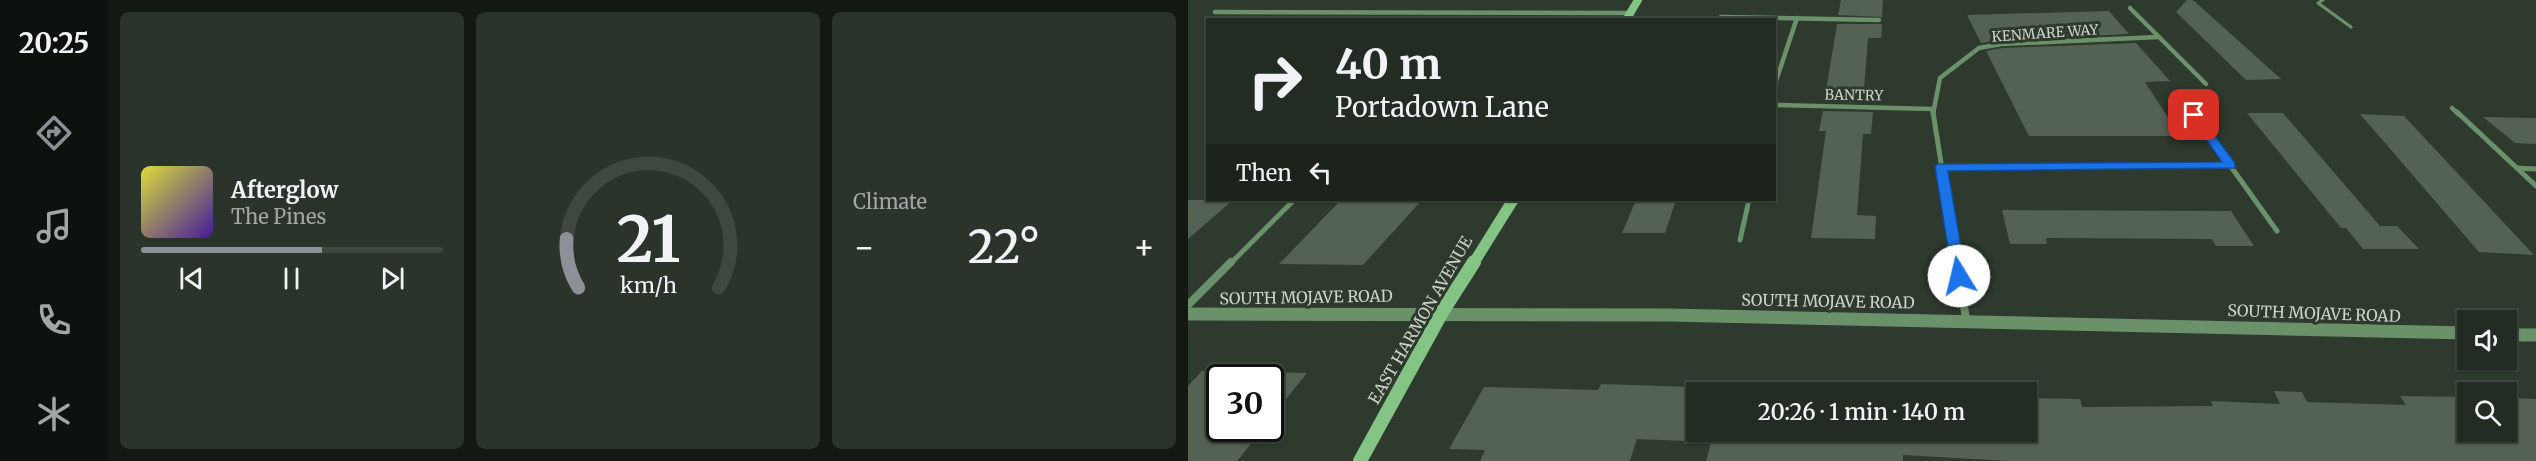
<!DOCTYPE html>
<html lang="en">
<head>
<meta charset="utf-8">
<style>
	:root { --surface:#222c22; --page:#2a342a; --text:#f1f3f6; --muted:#a2a7a5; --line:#3f4840; --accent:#8c9099 }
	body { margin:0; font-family:Merriweather,serif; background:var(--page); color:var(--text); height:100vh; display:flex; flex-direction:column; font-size:22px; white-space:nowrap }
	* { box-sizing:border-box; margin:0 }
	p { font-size:20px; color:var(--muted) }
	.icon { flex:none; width:33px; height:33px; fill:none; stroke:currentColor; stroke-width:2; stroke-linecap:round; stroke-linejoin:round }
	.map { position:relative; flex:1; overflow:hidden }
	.panel { display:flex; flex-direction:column; gap:12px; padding:12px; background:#131813; width:1080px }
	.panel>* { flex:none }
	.hud { position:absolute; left:18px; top:18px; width:570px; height:183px; border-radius:0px; box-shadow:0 2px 4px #0004,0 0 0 2px var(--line); background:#222c22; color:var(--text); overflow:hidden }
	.controls { position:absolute; left:1269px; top:310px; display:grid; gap:12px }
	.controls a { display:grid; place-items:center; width:60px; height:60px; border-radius:0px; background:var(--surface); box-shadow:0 2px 4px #0004,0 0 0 2px var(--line); font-size:30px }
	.speed { position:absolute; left:18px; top:364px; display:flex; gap:12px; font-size:30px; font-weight:700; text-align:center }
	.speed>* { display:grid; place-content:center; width:78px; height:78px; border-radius:50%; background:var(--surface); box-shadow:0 2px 4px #0004,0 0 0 2px var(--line); line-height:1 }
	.speed .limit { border:3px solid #111; border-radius:9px; background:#fff; color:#111 }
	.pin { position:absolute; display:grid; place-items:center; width:51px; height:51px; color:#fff; margin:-26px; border-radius:12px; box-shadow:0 3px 9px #0006 }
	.me { position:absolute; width:66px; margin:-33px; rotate:351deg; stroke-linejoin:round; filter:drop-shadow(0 0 4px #0008) }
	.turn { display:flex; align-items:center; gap:21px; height:126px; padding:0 30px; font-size:27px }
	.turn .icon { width:78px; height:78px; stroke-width:2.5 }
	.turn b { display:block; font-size:42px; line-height:51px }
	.then { display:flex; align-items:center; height:57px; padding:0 30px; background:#0003; gap:12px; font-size:22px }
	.big { font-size:45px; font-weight:600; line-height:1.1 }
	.panel .widget { flex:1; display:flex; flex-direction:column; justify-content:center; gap:9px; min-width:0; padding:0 21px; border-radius:9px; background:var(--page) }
	.panel .dial { align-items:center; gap:0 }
	.dial svg { height:156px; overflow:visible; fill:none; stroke:var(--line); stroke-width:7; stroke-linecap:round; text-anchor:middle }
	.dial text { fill:var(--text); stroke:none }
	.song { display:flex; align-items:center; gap:18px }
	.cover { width:72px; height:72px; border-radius:9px; background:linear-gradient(135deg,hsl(60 70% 55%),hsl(260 70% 35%)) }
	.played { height:6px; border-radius:3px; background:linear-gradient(90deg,var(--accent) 60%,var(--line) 60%) }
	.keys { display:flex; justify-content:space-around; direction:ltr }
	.heat { display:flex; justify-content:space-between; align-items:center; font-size:33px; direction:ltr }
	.panel .tiles { flex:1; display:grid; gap:12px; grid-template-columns:repeat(3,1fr) }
	.trip { position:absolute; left:498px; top:382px; width:351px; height:60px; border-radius:0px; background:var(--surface); box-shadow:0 2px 4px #0004,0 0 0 2px var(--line); font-weight:600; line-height:60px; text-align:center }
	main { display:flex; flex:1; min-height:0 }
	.dock { display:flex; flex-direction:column; width:108px; justify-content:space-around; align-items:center; background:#0e120e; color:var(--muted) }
	.dock .icon { width:42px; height:42px }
	.dock .selected { color:var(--accent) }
	.dock b { font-size:27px; color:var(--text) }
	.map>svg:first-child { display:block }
</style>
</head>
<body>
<main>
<nav class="dock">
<b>20:25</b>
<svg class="icon selected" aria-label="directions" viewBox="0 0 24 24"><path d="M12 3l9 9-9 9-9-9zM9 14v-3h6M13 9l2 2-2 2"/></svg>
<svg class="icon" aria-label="music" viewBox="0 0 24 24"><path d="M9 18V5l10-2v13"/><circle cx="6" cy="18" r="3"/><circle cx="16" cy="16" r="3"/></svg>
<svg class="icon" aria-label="phone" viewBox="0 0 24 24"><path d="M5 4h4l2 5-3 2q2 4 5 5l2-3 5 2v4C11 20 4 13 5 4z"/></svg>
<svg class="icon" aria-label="climate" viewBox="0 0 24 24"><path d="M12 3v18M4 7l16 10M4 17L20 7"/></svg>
</nav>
<section class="panel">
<div class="tiles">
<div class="widget">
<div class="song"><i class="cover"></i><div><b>Afterglow</b><p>The Pines</p></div></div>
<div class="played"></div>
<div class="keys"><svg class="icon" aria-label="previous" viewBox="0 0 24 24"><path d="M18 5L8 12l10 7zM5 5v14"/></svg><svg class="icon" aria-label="pause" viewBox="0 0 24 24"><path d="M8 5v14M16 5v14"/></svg><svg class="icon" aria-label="next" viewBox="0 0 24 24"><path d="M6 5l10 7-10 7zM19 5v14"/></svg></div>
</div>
<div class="widget dial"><svg viewBox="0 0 100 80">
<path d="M14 69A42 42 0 1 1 86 69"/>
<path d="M14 69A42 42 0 0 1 8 44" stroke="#8c9099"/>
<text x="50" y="56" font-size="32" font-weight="700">21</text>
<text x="50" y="72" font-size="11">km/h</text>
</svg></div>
<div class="widget"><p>Climate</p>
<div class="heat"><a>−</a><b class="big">22°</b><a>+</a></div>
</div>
</div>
</section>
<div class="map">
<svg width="1348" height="461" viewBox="0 0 1348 461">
	<rect width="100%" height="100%" fill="#2d3a2d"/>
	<g fill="#546254">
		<polygon points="653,0 695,0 694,17 650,15"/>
		<polygon points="999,0 1005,0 1093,79 1058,80 988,12"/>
		<polygon points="921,11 941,34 813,40 793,43 779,15"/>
		<polygon points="649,24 694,24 693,38 680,38 676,89 687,89 686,103 636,102"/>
		<polygon points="948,43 982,81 957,82 992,136 841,136 798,51 814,48"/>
		<polygon points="635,111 685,112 683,134 675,134 669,215 688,216 687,239 623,238 638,131 631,131"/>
		<polygon points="1059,113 1095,113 1192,226 1209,226 1231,249 1175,249 1158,228 1153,228"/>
		<polygon points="1172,114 1216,116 1346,255 1291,252"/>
		<polygon points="1295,117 1348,118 1348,144 1327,143"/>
		<polygon points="0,200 45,200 0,239"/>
		<polygon points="153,200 234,200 175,265 91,264"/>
		<polygon points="448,200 488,200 477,233 434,233"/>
		<polygon points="814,210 1043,211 1066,246 1028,246 1024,239 858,238 859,244 822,244"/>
		<polygon points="14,371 32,372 32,429 75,429 49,461 0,461 0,386"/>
		<polygon points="82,372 119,373 82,419"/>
		<polygon points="537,382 591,384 589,393 508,393 508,432 838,432 838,398 892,399 894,407 1025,406 1023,401 1092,404 1086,391 1114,392 1119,402 1218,405 1212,396 1280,397 1280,432 1318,432 1318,398 1348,399 1348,461 821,461 715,455 715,461 518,461 523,442 449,439 442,461 292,461 297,450 261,449 296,387 410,390 413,384 536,388"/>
	</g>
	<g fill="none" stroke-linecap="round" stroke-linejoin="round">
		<polyline stroke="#6a916a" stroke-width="3" points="1135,0 1130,3 1163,27"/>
		<g stroke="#6a916a" stroke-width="4.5">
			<polyline points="942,8 1018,84"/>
			<polyline points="27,12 442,13"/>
			<polyline points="533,17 691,20"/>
			<polyline points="586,87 609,18"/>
			<polyline points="586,105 744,109"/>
			<polyline points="1264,108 1270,114"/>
			<polyline points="745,114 752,78 791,48 813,44 971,37"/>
		</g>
		<g stroke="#6a916a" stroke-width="5">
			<polyline points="745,112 769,264"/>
			<polyline points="1269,112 1348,186"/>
			<polyline points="1006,115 1089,231"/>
			<polyline points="753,167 1043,166"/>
			<polyline points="1329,168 1348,169"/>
			<polyline points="552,240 561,200"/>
			<polyline points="42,264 106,200"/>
		</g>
		<g stroke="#6a916a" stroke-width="8">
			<polyline points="769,262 778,319"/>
			<polyline points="0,305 43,262"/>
		</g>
		<g stroke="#6a916a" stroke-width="13">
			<polyline points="0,314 480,315 1280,333"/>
			<polyline points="1318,335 1348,335"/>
		</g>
		<polyline stroke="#84c585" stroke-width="8" points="438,20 450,0"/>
		<polyline stroke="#84c585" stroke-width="11" points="285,264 325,200"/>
		<polyline stroke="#84c585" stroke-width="14" points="172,461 254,312 286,262"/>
	</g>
	<polygon fill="#1a73e8" stroke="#114b97" stroke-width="1.5" points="1006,112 1010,113 1047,163 1047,168 760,171 778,276 776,279 765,279 747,167 749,164 1034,162 1001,115"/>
	<g text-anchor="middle" stroke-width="6" stroke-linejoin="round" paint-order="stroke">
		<g font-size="14" fill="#ccd4cc" stroke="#2d3a2d">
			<text transform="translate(857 33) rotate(-4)" y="5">KENMARE WAY</text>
			<text transform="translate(666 95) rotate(1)" y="5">BANTRY</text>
		</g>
		<g font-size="16" fill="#ccd4cc" stroke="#2d3a2d">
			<text transform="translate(118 297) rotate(-1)" y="6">SOUTH MOJAVE ROAD</text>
			<text transform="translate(640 301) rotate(1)" y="6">SOUTH MOJAVE ROAD</text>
			<text transform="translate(1126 313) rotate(2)" y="6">SOUTH MOJAVE ROAD</text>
			<text transform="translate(232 320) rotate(-60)" y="6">EAST HARMON AVENUE</text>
		</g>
	</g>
</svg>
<div class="controls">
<a><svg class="icon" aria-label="sound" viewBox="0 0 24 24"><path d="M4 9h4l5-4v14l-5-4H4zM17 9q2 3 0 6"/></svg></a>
<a><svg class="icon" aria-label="search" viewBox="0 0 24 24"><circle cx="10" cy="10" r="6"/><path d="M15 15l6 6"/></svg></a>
</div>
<div class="speed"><div class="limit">30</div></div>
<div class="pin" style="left:1006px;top:115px;background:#d93025"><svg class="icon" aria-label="arrive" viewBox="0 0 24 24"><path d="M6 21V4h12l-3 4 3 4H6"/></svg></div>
<svg class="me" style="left:771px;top:276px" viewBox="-20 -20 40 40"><circle r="19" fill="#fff"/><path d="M0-13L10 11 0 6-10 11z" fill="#1a73e8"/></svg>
<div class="trip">20:26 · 1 min · 140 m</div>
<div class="hud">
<div class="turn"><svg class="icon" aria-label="right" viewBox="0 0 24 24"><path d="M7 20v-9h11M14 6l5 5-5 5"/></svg><div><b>40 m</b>Portadown Lane</div></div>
<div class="then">Then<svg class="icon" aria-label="left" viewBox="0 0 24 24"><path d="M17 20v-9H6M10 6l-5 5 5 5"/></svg></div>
</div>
</div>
</main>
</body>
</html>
